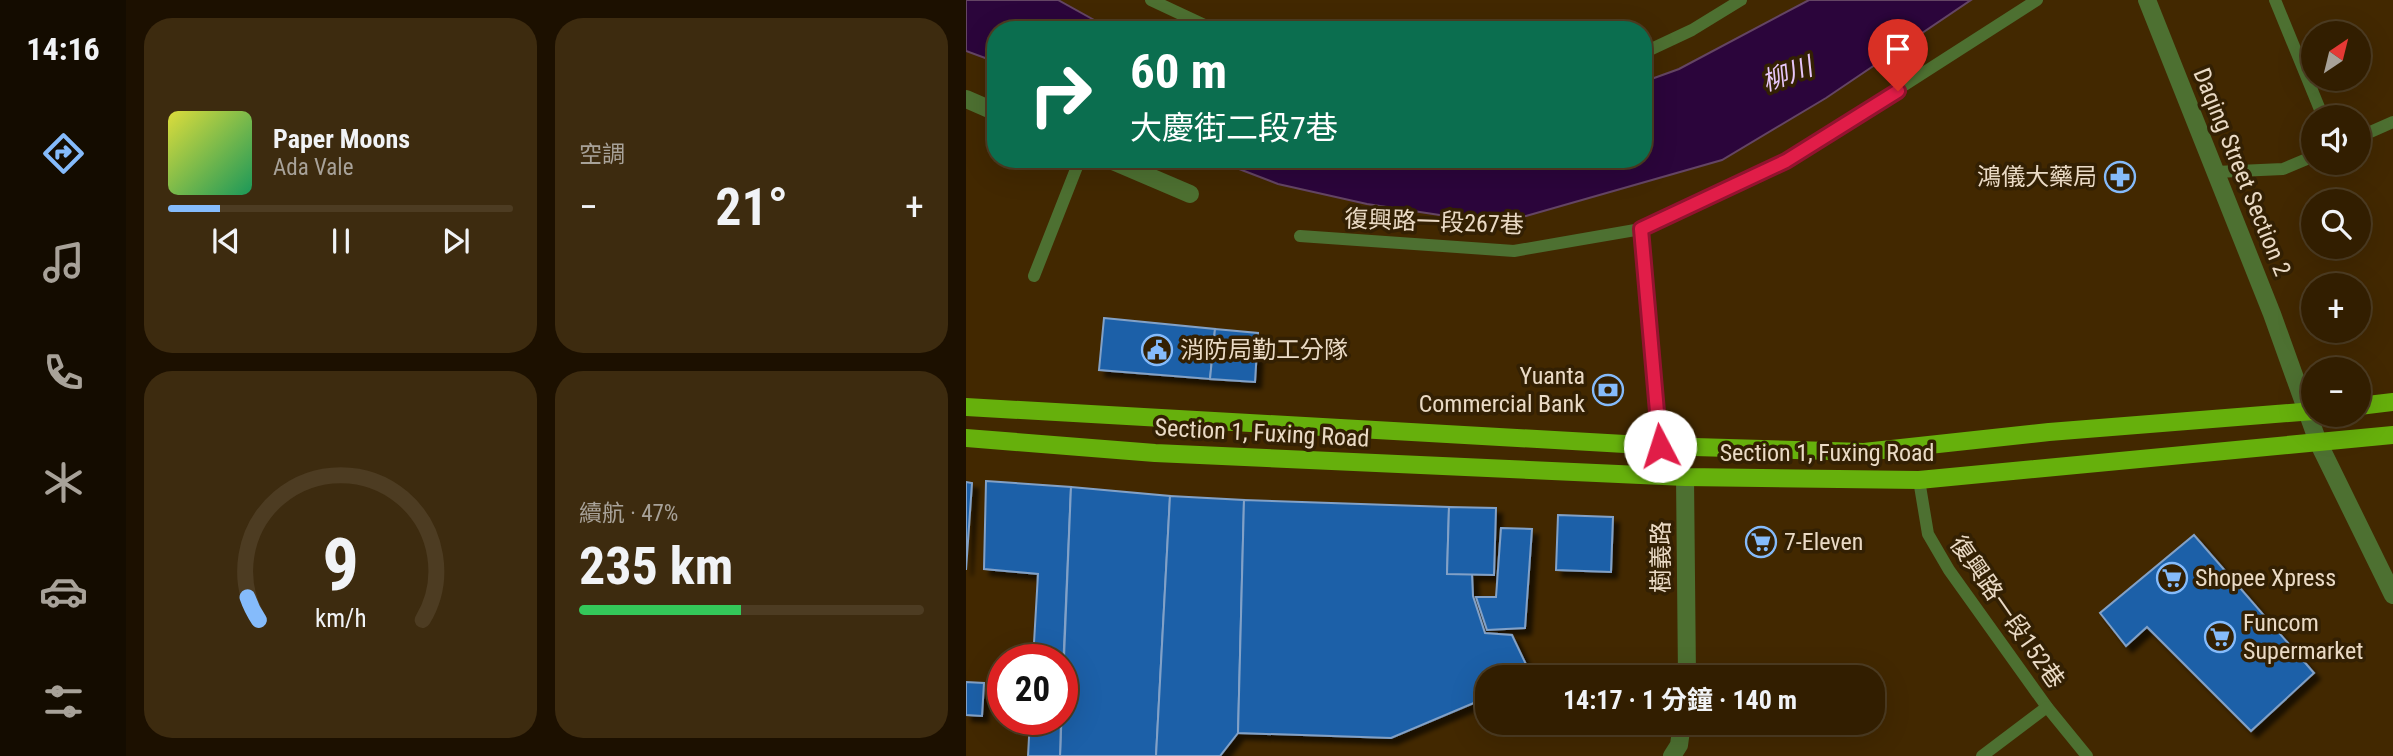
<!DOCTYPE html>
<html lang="zh-TW">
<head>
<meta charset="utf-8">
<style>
	:root { --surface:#321e00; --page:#3d2b0f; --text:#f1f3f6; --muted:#a8a299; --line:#4d3c22; --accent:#85bbfb }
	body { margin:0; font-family:"Roboto Condensed","Noto Sans TC",sans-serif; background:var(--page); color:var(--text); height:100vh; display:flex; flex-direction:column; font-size:26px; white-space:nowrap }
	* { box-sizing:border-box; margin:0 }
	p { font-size:23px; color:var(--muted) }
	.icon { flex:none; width:38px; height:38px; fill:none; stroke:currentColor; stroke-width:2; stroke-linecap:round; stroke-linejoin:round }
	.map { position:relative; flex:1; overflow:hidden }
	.side { display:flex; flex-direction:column; gap:18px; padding:18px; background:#1c1000; width:840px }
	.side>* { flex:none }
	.banner { position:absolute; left:21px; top:21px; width:665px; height:147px; border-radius:28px; box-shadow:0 7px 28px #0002,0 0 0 2px var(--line); background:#0b6e4f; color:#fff; overflow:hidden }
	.needle { width:46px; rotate:35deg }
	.buttons { position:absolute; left:1335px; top:21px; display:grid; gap:14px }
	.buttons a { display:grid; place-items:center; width:70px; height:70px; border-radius:50%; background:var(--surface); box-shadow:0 7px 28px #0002,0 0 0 2px var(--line); font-size:35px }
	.speed { position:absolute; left:21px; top:644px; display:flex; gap:14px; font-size:35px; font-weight:700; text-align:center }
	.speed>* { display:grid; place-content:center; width:91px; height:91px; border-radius:50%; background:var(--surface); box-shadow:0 7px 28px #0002,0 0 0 2px var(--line); line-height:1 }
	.speed .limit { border:10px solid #d22; background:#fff; color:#111 }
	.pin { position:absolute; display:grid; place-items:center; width:60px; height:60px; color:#fff; margin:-72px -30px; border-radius:50% 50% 50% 0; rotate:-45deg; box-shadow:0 0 7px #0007 }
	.pin .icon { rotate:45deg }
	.me { position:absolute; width:77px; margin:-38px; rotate:355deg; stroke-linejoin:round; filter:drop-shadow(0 0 5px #0008) }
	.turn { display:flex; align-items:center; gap:24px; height:147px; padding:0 28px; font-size:32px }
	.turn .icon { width:91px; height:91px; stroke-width:2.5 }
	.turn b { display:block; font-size:49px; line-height:60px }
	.big { font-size:52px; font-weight:700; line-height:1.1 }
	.side .widget { flex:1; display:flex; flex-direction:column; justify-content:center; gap:10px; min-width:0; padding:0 24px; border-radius:28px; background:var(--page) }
	.side .dial { align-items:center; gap:0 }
	.dial svg { height:182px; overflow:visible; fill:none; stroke:var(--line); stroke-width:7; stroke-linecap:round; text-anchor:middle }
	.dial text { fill:var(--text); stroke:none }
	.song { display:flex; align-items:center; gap:21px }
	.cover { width:84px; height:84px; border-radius:10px; background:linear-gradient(135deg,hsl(60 70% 55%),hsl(150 70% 35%)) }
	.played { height:7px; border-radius:4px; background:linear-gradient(90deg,var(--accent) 15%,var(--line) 15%) }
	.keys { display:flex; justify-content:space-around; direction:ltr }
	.heat { display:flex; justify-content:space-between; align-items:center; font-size:38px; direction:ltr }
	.charge { height:10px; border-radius:5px; background:linear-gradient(90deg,#34c759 47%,var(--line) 0) }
	.side .tiles { flex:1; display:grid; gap:18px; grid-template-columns:repeat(2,1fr) }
	.trip { position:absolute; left:509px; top:665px; width:410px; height:70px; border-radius:28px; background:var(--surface); box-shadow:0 7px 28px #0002,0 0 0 2px var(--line); font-weight:700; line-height:70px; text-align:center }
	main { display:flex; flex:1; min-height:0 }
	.tab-bar { display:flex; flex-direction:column; width:126px; justify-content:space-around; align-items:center; background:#140c00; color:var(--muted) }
	.tab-bar .icon { width:49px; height:49px }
	.tab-bar .selected { color:var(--accent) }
	.tab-bar b { font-size:32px; color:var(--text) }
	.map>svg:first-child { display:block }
</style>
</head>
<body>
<main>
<nav class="tab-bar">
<b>14:16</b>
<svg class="icon selected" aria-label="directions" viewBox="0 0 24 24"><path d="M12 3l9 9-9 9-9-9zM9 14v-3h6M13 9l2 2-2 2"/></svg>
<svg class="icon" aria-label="music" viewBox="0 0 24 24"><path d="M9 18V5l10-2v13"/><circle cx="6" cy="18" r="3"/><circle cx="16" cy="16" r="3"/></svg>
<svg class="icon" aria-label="phone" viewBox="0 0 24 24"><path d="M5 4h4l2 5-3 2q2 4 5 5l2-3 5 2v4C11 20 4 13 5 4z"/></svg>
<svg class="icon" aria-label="climate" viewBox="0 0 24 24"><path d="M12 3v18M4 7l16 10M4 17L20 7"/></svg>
<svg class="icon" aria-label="car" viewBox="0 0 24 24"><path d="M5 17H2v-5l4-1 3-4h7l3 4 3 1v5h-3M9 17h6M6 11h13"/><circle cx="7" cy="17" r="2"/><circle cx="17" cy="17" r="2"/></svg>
<svg class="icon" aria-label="filters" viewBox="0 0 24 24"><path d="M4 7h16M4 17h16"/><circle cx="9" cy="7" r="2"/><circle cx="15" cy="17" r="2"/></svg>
</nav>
<section class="side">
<div class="tiles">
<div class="widget">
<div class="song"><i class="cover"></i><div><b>Paper Moons</b><p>Ada Vale</p></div></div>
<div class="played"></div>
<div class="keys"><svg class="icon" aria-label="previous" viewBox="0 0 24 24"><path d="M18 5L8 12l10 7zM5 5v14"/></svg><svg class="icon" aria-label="pause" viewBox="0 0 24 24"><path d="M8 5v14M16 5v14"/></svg><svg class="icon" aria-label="next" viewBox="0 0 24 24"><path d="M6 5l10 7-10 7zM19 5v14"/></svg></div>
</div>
<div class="widget"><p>空調</p>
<div class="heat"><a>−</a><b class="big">21°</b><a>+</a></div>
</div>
<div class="widget dial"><svg viewBox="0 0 100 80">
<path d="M14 69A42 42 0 1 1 86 69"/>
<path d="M14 69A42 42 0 0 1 9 59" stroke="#85bbfb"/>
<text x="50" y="56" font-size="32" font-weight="700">9</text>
<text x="50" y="72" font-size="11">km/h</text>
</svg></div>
<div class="widget"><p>續航 · 47%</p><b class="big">235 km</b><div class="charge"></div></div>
</div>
</section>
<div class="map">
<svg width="1427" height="756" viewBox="0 0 1427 756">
	<defs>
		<filter id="shadow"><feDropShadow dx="6" dy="6" stdDeviation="2" flood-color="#0009"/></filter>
	</defs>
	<rect width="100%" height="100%" fill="#422800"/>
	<g fill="#2b053b" stroke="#644564" stroke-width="2">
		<polygon points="0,0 92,0 146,30 30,30 30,62 0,51"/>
		<polygon points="843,0 1005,0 860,98 756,160 560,216 500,219 401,204 312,184 247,159 677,159 677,82 713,69"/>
	</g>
	<g fill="#1d61a8" stroke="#82a1c7" stroke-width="2" filter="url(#shadow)">
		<polygon points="138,318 249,329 244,379 133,370"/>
		<polygon points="249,329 292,333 289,382 244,379"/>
		<polygon points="20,481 105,487 96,693 96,660 67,660 72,574 18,569"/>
		<polygon points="0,482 6,483 0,570"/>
		<polygon points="105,487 204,496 190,756 94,756"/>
		<polygon points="204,496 278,500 272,733 254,756 190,756"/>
		<polygon points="278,500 483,507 481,574 506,574 507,596 519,633 546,635 566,677 522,677 522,697 425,738 272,733"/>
		<polygon points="483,507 530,508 528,575 481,574"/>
		<polygon points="592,515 647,517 645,572 590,570"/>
		<polygon points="535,528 566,529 559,628 521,630 510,597 530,597"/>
		<polygon points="1228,535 1348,673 1285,731 1181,627 1160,646 1134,613"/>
		<polygon points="0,682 18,683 16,716 0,715"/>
		<polygon points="64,719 95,719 94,756 62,756"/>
	</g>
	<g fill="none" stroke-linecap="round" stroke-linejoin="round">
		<g stroke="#4d7031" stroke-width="12">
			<polyline points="185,0 249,30"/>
			<polyline points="1309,0 1357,117"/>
			<polyline points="677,53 726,30 775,0"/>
			<polyline points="1393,137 1427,122"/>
			<polyline points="1250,172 1317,169 1348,156"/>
			<polyline points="675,229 694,446"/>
			<polyline points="334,236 548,251 675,229 820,161 1071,0"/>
			<polyline points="68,276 114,159"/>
			<polyline points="953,480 962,534 983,570 1081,707 1121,756"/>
			<polyline points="1016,756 1081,707"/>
		</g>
		<g stroke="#4d7031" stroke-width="18">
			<polyline points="1181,0 1306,314 1352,442 1427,595"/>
			<polyline points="0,99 30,112"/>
			<polyline points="142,159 224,194"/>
			<polyline points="694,446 719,477 721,677"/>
			<polyline points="706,756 713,745 716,723"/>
		</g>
		<g stroke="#66b00c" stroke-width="18">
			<polyline points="1393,406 1427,402"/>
			<polyline points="0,407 694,446 898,452 1083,432 1348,411"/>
			<polyline points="0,438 189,453 719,477 953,480 1427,435"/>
		</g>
	</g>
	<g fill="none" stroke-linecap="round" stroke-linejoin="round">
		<g stroke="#92132f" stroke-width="18">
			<polyline id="route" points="694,446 675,229 820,161 932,91"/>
		</g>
		<use href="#route" stroke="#e11d48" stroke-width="12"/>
	</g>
	<defs>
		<g id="pharmacy-ring" transform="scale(1.575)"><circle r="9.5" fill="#332003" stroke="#85bbfb" stroke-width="1.5"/><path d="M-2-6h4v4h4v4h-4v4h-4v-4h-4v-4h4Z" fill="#85bbfb"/></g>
		<g id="civic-ring" transform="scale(1.575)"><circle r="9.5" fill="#332003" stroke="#85bbfb" stroke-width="1.5"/><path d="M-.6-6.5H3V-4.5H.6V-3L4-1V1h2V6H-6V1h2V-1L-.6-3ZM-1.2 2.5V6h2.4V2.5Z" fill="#85bbfb"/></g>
		<g id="bank-ring" transform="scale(1.575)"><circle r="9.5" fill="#332003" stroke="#85bbfb" stroke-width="1.5"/><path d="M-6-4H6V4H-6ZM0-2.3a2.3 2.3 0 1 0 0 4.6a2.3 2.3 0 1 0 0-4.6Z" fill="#85bbfb"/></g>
		<g id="supermarket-ring" transform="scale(1.575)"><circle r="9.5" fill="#332003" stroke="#85bbfb" stroke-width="1.5"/><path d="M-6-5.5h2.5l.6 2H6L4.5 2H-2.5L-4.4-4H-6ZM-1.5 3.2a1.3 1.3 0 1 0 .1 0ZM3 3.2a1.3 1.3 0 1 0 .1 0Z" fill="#85bbfb"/></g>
	</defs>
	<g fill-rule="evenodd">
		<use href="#pharmacy-ring" x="1154" y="177"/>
		<use href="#civic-ring" x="191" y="350"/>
		<use href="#bank-ring" x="642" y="390"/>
		<use href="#supermarket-ring" x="795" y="542"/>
		<use href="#supermarket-ring" x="1206" y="578"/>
		<use href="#supermarket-ring" x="1254" y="637"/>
	</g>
	<g text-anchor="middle" stroke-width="7" stroke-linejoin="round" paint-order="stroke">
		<g font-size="24" fill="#eadac5" stroke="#332003">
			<text transform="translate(1276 172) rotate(68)" y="8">Daqing Street Section 2</text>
			<text transform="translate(468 222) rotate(2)" y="8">復興路一段267巷</text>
			<text transform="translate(296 433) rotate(3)" y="8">Section 1, Fuxing Road</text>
			<text x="861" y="461">Section 1, Fuxing Road</text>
			<text transform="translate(695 557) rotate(-90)" y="8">樹義路</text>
			<text transform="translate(1041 612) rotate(55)" y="8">復興路一段152巷</text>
		</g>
		<g font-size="24" fill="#eadac5" stroke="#332003" text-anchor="start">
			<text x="1131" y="185" text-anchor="end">鴻儀大藥局</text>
			<text x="214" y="358">消防局勤工分隊</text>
			<text x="619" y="384" text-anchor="end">Yuanta<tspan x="619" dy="28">Commercial Bank</tspan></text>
			<text x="818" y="550">7-Eleven</text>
			<text x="1229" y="586">Shopee Xpress</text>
			<text x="1277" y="631">Funcom<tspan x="1277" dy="28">Supermarket</tspan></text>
		</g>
		<g font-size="26" font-style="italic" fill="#e7c6f9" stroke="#332003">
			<text transform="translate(821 74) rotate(-20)" y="9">柳川</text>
		</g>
	</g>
</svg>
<div class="buttons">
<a><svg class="needle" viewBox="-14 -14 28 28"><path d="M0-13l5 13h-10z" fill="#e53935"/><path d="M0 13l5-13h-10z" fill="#a8a299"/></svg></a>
<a><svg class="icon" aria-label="sound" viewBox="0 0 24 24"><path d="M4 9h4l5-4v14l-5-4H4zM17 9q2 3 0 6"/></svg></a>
<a><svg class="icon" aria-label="search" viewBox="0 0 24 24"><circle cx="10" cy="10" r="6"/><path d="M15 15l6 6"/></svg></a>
<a>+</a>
<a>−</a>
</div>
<div class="speed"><div class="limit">20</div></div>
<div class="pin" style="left:932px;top:91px;background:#d93025"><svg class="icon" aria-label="arrive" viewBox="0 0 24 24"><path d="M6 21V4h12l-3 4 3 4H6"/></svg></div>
<svg class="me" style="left:694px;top:446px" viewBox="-20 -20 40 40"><circle r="19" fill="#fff"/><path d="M0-13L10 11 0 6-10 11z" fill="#e11d48"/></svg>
<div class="trip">14:17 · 1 分鐘 · 140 m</div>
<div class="banner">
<div class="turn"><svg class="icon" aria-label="right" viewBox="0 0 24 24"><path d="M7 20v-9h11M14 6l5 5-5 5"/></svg><div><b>60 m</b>大慶街二段7巷</div></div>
</div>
</div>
</main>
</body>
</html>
